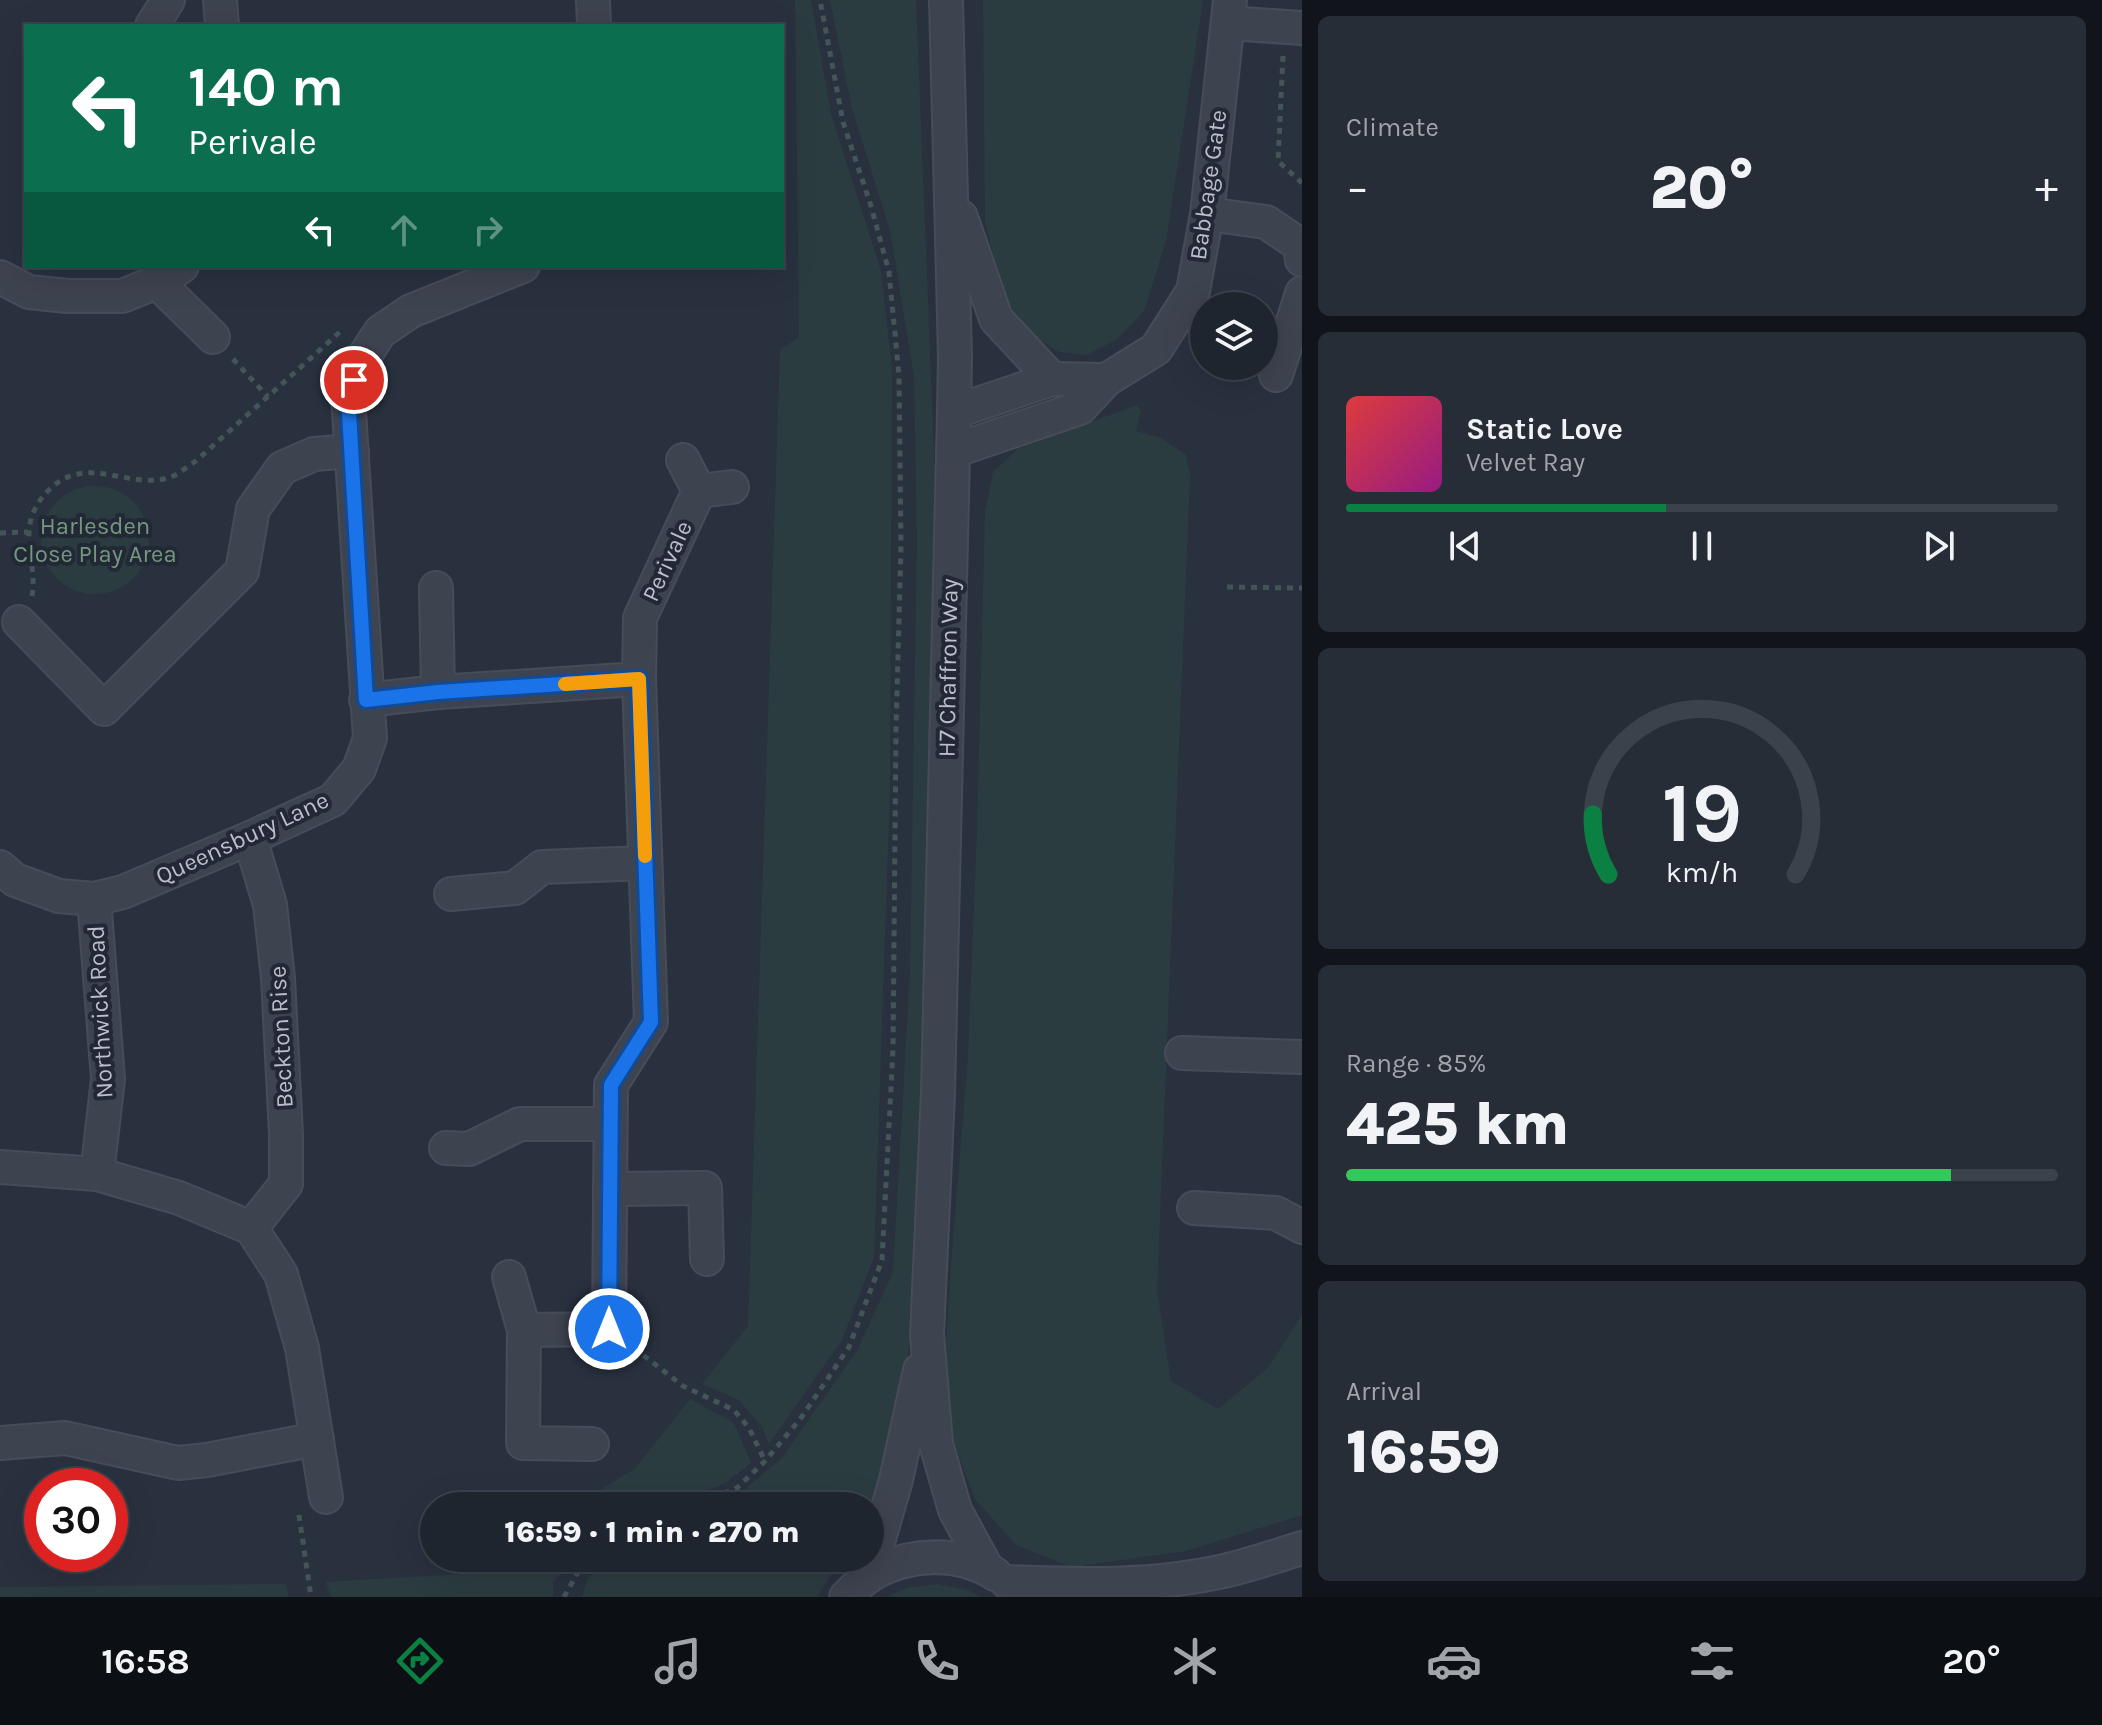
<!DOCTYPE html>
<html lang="en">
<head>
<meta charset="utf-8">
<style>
	:root { --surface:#1f252f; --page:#272d37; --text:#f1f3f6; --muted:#a1a5aa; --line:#3c424b; --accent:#0b8043 }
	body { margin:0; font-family:Karla,sans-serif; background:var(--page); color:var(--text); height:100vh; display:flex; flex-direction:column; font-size:30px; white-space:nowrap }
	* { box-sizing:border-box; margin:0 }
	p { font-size:26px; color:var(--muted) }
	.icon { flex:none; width:44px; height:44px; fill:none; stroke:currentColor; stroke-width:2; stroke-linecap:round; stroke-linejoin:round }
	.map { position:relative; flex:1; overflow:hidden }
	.panel { display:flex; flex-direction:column; gap:16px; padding:16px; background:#11141a; width:800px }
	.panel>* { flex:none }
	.hud { position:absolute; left:24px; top:24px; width:760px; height:244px; border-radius:0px; box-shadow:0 8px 32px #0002,0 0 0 2px var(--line); background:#0b6e4f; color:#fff; overflow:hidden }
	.buttons { position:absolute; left:1190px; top:292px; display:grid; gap:16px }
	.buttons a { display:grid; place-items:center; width:88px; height:88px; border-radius:50%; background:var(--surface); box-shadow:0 8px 32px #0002,0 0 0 2px var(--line); font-size:40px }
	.speed { position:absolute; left:24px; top:1468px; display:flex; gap:16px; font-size:40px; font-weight:700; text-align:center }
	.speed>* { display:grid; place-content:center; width:104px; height:104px; border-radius:50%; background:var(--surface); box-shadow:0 8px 32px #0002,0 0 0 2px var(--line); line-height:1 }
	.speed .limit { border:12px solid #d22; background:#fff; color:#111 }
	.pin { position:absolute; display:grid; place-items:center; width:68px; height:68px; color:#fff; margin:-34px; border:4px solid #fff; border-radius:50%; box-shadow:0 2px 8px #0007 }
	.me { position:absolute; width:88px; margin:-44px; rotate:0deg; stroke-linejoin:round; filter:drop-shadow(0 0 6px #0008) }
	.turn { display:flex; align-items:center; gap:28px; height:168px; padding:0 32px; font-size:36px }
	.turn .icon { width:104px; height:104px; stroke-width:2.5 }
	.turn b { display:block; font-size:56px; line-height:68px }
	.lanes { display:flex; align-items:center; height:76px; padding:0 32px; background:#0003; justify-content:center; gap:40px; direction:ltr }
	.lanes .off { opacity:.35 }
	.big { font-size:60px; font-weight:800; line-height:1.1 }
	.panel .widget { flex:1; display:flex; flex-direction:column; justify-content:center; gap:12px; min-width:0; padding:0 28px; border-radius:12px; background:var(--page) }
	.panel .dial { align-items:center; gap:0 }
	.dial svg { height:208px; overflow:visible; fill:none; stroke:var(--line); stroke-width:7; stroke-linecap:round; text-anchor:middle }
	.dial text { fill:var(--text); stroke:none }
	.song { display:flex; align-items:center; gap:24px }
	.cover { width:96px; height:96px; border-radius:12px; background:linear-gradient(135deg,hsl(0 70% 55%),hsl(310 70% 35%)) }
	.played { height:8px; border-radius:4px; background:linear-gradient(90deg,var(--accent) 45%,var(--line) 45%) }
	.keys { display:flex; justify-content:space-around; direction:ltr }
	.heat { display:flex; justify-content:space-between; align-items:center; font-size:44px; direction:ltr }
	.charge { height:12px; border-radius:6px; background:linear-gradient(90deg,#34c759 85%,var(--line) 0) }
	.trip { position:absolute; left:420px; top:1492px; width:464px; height:80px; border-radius:40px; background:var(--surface); box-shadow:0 8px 32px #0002,0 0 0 2px var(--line); font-weight:800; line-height:80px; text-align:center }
	.tab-bar { display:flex; height:128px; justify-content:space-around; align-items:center; background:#0c0f13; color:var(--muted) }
	.tab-bar .icon { width:56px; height:56px }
	.tab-bar .selected { color:var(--accent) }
	.tab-bar b { font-size:36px; color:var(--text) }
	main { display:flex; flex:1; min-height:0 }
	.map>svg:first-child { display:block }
</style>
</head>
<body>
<main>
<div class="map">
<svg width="1302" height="1597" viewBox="0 0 1302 1597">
	<rect width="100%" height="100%" fill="#29313f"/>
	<g fill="#2b3c40">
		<polygon points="795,0 811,0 831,114 881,271 892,370 890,787 874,1257 842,1340 769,1444 762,1427 739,1400 702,1384 748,1326 780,350 799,337"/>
		<polygon points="830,0 916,0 935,479 928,918 913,1320 892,1462 869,1506 725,1506 782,1458 858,1349 893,1272 910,974 917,540 914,376 890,230 852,109"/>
		<polygon points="983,0 1203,0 1166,241 1144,311 1117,339 1087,355 1059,352 1024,330 1002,291 985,221"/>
		<polygon points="1137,405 1141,412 1136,431 1161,438 1186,455 1190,474 1157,1290 1171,1381 1218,1409 1268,1368 1302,1315 1302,1515 1186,1551 1072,1567 1016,1545 975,1499 951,1436 944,1377 950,1279 968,1056 977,832 985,511 993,472 1018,449"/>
		<circle cx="95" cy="540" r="54"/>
		<polygon points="690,1399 734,1423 751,1463 725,1483 671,1506 573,1506 635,1469"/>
		<polygon points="488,1558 573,1558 553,1583 553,1597 331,1597 326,1582 461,1574"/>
		<polygon points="606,1558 842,1558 817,1597 582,1597 587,1580"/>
		<polygon points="286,1584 289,1597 0,1597 0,1587"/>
		<polygon points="937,1584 968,1590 980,1597 888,1597 906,1588"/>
	</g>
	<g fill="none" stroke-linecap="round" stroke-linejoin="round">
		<g stroke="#474c59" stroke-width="36">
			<g id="minor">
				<polyline points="220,0 222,26"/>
				<polyline points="593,0 594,26"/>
				<polyline points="946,0 955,357 954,412 938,1093 927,1335 936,1444 955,1510 987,1569"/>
				<polyline points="1228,23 1302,28"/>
				<polyline points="152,26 168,0"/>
				<polyline points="1207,214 1266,222 1300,245 1302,260"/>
				<polyline points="961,217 996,319 1052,379"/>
				<polyline points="0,277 29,292 67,296 122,296 157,282 182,266"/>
				<polyline points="157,282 213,337"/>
				<polyline points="1276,375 1302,293"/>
				<polyline points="1106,380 1156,349 1193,291 1207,214 1230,0"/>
				<polyline points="953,451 1080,408 1106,380 1052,379 954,412"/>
				<polyline points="683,460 699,491"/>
				<polyline points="699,491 732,487"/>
				<polyline points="436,588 438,692"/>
				<polyline points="19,622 104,709 242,571 253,509 282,468 314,454 352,451"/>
				<polyline points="366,700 438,692 639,679"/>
				<polyline points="250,838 270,905 278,978 286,1134 286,1184 251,1228"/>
				<polyline points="0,867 15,880 59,896 94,899 123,892 250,838 333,800 359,769 370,738 348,396 360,363 380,332 411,311 523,266"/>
				<polyline points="451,894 515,888 542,867 645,863"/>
				<polyline points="94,899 108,1079 97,1174"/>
				<polyline points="1182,1053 1302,1057"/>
				<polyline points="446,1148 469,1149 520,1124 610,1124"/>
				<polyline points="0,1167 97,1174 179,1198 251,1228 281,1274 302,1348 326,1497"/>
				<polyline points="610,1189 705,1188 707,1259"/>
				<polyline points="1194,1208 1276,1213 1302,1227"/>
				<polyline points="509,1277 524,1330"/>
				<polyline points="0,1443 65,1438 178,1463 207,1460 317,1439"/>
				<polyline points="592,1444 523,1443 524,1330 609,1329 611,1085 651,1022 639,679 640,618 699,491"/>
				<polyline points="868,1577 896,1480 920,1370"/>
				<path d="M1007,1582C1080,1585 1153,1587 1224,1571C1250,1565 1276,1556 1302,1548"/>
				<path d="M846,1597C853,1590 861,1581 869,1576C906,1553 958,1550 995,1574"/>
			</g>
		</g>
		<g stroke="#445558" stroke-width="5" stroke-dasharray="6 6" stroke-linecap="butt">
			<polyline points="1283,56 1278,161 1302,183"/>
			<polyline points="233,359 268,397"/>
			<polyline points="0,533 28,532"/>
			<polyline points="1227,587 1302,588"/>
			<path d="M32,596C37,569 23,542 32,516C36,505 43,495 52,487C90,454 130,491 171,477C179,474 188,466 196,461L342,330"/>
			<polyline points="634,1348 683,1386 734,1410 749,1428 765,1461"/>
			<polyline points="690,1506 737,1488 765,1461 801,1418 849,1347 882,1260 893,1049 896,728 901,546 899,376 889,272 871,206 843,122 820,0"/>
			<polyline points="299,1515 311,1597"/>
			<polyline points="564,1597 586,1558"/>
		</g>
		<use href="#minor" stroke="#3d434f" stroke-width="32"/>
	</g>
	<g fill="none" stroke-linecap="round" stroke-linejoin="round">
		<g stroke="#114b97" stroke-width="20">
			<polyline id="route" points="354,380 348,396 366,700 438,692 639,679 651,1022 611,1085 609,1329"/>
		</g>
		<use href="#route" stroke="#1a73e8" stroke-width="14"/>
		<polyline stroke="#f59e0b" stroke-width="14" points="565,684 639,679 645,856"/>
	</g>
	<g text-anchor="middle" stroke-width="8" stroke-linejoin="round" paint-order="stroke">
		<g font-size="24" fill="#babfca" stroke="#222835">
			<text transform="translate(1208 185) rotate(-82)" y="8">Babbage Gate</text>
			<text transform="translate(667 561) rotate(-65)" y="8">Perivale</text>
			<text transform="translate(948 668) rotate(-89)" y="8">H7 Chaffron Way</text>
			<text transform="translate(242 838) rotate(-25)" y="8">Queensbury Lane</text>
			<text transform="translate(100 1012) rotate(-93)" y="8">Northwick Road</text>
			<text transform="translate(281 1037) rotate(-93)" y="8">Beckton Rise</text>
		</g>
		<g font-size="24" fill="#73987e" stroke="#222835">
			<text x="95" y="534">Harlesden<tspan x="95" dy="28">Close Play Area</tspan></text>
		</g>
	</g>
</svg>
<div class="buttons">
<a><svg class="icon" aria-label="layers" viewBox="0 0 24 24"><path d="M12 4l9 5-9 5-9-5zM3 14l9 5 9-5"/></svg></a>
</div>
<div class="speed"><div class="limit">30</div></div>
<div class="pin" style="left:354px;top:380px;background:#d93025"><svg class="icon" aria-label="arrive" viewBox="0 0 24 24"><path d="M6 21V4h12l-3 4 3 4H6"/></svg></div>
<svg class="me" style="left:609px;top:1329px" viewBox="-20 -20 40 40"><circle r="17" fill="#1a73e8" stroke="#fff" stroke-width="3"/><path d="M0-11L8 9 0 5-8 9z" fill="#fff"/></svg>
<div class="trip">16:59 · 1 min · 270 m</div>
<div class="hud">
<div class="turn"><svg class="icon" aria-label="left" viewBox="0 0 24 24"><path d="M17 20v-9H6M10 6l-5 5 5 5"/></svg><div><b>140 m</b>Perivale</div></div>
<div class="lanes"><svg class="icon" aria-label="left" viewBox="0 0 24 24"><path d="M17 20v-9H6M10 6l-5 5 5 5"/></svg><svg class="icon off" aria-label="ahead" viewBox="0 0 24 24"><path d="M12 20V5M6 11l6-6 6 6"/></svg><svg class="icon off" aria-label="right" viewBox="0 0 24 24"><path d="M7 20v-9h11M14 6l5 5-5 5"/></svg></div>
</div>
</div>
<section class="panel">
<div class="widget"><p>Climate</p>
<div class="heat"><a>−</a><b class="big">20°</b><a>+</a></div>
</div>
<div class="widget">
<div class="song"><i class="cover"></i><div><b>Static Love</b><p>Velvet Ray</p></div></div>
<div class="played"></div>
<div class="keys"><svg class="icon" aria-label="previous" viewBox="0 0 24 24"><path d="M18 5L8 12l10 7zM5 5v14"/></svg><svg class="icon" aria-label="pause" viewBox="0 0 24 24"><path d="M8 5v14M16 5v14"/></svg><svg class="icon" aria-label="next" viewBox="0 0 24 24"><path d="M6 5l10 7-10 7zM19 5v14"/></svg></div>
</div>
<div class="widget dial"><svg viewBox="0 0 100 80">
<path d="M14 69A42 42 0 1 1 86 69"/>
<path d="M14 69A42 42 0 0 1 8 46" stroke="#0b8043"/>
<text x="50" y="56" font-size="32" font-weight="700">19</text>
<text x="50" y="72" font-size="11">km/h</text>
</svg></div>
<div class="widget"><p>Range · 85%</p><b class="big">425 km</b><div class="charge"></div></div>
<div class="widget"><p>Arrival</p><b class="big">16:59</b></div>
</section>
</main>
<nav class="tab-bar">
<b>16:58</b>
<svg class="icon selected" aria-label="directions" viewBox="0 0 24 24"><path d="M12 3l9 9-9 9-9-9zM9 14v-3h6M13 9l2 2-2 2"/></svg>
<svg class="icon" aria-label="music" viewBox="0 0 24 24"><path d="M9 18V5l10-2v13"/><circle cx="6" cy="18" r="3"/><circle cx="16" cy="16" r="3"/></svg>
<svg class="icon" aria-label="phone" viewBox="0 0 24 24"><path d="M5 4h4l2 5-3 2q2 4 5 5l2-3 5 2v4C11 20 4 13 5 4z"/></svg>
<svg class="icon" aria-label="climate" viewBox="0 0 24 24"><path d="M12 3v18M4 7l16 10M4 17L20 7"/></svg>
<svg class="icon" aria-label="car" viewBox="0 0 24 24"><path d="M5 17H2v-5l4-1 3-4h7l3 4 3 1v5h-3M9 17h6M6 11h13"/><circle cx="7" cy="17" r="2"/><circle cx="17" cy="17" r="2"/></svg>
<svg class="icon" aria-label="filters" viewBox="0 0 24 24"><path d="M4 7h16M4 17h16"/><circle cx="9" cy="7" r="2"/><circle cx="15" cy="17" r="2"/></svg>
<b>20°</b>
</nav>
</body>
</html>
